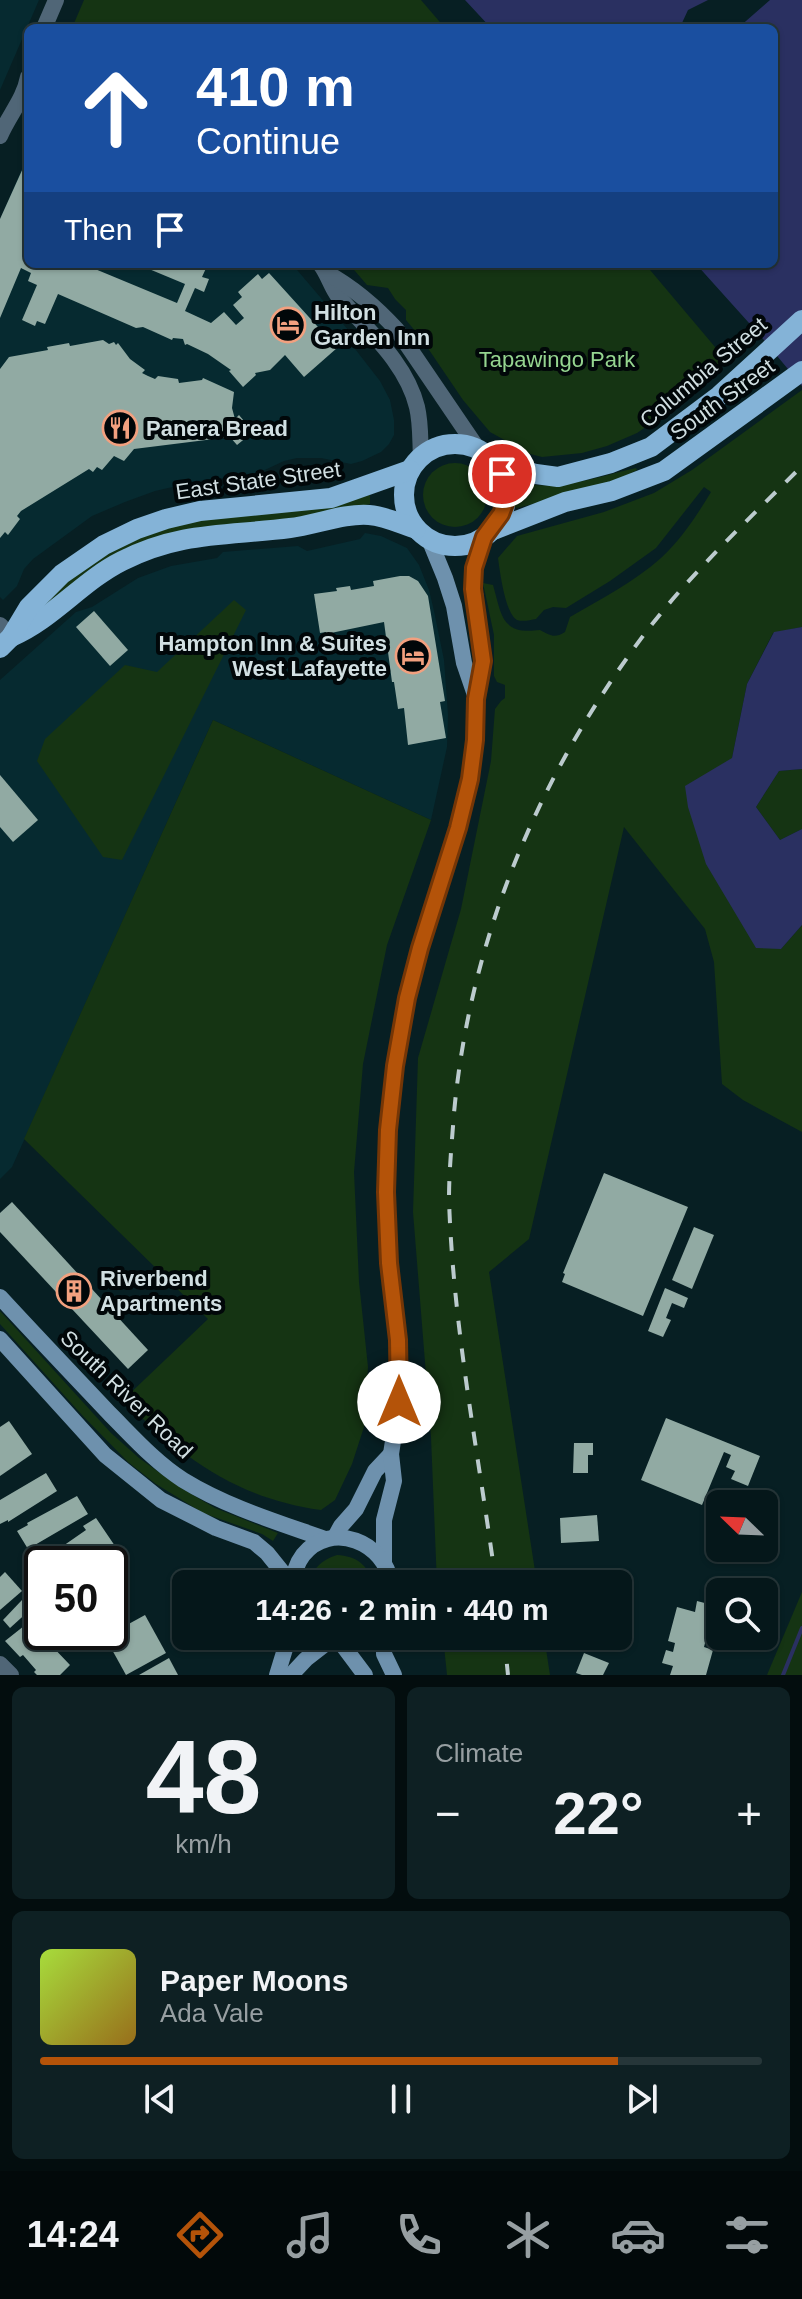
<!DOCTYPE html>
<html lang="en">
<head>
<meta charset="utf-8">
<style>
	:root { --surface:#05171a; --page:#0e2023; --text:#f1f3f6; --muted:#979fa2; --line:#263639; --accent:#b45309 }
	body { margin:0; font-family:Helvetica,sans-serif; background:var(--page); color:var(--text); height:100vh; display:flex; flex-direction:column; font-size:30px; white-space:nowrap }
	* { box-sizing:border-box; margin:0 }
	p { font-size:26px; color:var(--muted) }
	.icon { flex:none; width:44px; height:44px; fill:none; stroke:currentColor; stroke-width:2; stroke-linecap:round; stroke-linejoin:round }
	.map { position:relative; height:1675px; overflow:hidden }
	.drawer { display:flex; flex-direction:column; gap:12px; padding:12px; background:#030d0e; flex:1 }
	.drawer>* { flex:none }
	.top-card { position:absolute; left:24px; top:24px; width:754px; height:244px; border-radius:12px; box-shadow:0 2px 6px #0004,0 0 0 2px var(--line); background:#1a4fa0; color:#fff; overflow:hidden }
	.needle { width:52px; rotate:293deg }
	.tools { position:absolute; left:706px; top:1490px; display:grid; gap:16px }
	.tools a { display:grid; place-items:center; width:72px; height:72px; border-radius:12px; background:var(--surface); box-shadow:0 2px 6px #0004,0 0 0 2px var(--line); font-size:40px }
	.speed { position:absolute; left:24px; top:1546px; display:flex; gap:16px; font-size:40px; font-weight:700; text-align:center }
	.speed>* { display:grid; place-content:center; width:104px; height:104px; border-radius:50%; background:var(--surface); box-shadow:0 2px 6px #0004,0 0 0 2px var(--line); line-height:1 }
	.speed .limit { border:4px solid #111; border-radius:12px; background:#fff; color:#111 }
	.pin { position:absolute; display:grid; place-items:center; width:68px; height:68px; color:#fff; margin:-34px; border:4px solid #fff; border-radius:50%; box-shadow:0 2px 8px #0007 }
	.me { position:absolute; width:88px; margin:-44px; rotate:0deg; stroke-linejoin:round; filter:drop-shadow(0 0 6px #0008) }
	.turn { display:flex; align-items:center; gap:28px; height:168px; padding:0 40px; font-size:36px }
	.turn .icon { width:104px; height:104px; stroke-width:2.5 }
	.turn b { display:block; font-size:56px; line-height:68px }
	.then { display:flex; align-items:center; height:76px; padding:0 40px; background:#0003; gap:16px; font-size:30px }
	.big { font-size:60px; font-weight:700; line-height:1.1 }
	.drawer .tile { flex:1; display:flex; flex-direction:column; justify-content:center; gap:12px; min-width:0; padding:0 28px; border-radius:12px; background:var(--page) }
	.drawer .dial { align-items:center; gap:0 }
	.dial b { font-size:104px; line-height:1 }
	.song { display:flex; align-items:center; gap:24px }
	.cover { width:96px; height:96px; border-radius:12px; background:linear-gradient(135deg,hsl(80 70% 55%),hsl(40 70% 35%)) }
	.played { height:8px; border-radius:4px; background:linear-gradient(90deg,var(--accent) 80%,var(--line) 80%) }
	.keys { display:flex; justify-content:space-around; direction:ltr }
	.heat { display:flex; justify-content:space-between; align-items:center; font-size:44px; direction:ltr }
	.drawer .tiles { flex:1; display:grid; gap:12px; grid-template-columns:1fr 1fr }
	.tile:last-child { grid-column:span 2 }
	.trip { position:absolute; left:172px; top:1570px; width:460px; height:80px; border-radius:12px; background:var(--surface); box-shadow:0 2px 6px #0004,0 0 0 2px var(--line); font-weight:700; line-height:80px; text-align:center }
	.dock { display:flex; height:128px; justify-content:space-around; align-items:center; background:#02090a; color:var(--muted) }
	.dock .icon { width:56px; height:56px }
	.dock .on { color:var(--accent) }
	.dock b { font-size:36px; color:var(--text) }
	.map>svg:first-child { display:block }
</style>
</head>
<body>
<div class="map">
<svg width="802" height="1675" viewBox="0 0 802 1675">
	<rect width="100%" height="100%" fill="#071f23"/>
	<g fill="#062a30">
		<polygon points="0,0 39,0 0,90"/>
		<polygon points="28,155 28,264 292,264 349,331 345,336 380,381 390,400 394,420 394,435 389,444 381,452 362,461 351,464 321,458 297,458 284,461 252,476 203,480 155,491 125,502 92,516 33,559 24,569 17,586 3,600 0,597 0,219"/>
		<polygon points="365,533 381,536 407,548 419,565 429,590 434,611 444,660 448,715 447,747 431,820 213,720 12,1167 0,1179 0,680 76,612 92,607 138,578 171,566 217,558 223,552 298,546 307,551 360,539"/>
	</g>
	<g fill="#153413">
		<polygon points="84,0 421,0 445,28 72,28"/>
		<polygon points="349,264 645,264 726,360 687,399 637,433 607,446 582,453 542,457 530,454 490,432 463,400 421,338 406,320 406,310 395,299 388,288 367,285"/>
		<path d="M802,390V627L773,633L747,684L732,758L781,949L802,925V1132L743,1100L722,1084L714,962L705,929L624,827L529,1239L489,1272L537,1584H437L431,1437L413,1212L418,1058L461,909L491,761L495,709L501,701L505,698V685L497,682L494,676V635L483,583L493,585C502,616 501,635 540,630C550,635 554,639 565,632L570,617C601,599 634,582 661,558C681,540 697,515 711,492L704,487L656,548L610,581L566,608L553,607L544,610L536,619C530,620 523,622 517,620C505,613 500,572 498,558L517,536L604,512L654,493L692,470Z"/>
		<circle cx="455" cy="495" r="32"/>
		<path d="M636,468L637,470L607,485L517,508L514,507V480C552,495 598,476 636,468Z"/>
		<polygon points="370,495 370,504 331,514 110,557 89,570 34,617 68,579 129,541 186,521"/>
		<polygon points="234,600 246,610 122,860 103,857 37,761 45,739 125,665 157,672"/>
		<path d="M213,720L431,820L387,945L363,1064L354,1172L359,1282L368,1367L364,1427L352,1464L335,1500L321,1510C236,1498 183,1458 123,1400L208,1319L24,1139Z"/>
		<polygon points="802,769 802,829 780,840 756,807 779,771"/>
		<polygon points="0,1311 111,1433 139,1458 181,1488 215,1508 278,1533 273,1541 262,1534 203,1513 156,1484 128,1462 82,1415 0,1324"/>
		<path d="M337,1555C356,1556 369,1565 372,1584H309C313,1568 321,1560 337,1555Z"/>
		<polygon points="802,1592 802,1675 767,1675"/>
		<polygon points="443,1636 544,1636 550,1675 447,1675"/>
	</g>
	<g fill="#2a3061">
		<polygon points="465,0 802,0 802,386 758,333 696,264 774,264 774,28 491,28"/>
		<polygon points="802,627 802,769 779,771 756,807 780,840 802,829 802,925 781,949 756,948 706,864 688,807 685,786 732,758 747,684 774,632"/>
	</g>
	<polygon fill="#071f23" points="708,0 770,0 738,28 676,28 682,23 688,10"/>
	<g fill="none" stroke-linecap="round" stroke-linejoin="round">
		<polyline stroke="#2a3061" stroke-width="4" points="783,1675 802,1628"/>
	</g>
	<g fill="#91aaa3">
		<polygon points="28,157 28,264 83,264 177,303 185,284 137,264 208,264 202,277 209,279 204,292 195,288 185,311 211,323 224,312 236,325 244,318 233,305 242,297 238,292 258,274 262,279 269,273 337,348 304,377 285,355 270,370 255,373 256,375 243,387 229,371 231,370 208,354 187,344 185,345 183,339 173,338 172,340 143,327 136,328 58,294 45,324 37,321 35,326 22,320 37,285 28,281 31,273 21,268 0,318 0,219"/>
		<polygon points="103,340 109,344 114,342 116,345 118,343 130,359 145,370 142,373 148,376 155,379 158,376 178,379 179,383 202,380 203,378 234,392 232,408 235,419 239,415 253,432 237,445 230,437 134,449 124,461 114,456 102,470 97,467 93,472 89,469 21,511 17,516 20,519 8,535 5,532 0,538 0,369 9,357 48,350 47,347 69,343 70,346"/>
		<polygon points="400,576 409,576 418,581 428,596 445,701 440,702 446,738 408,745 404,708 398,709 394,682 392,682 384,622 326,634 326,632 320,633 314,594 337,591 336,588 350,586 351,590 374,586 373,581"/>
		<polygon points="94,611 128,650 110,666 76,627"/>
		<polygon points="0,775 38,820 13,842 0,827"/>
		<polygon points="604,1173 688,1207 643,1316 562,1282 565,1274 563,1273"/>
		<polygon points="12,1202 148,1350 128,1369 0,1232 0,1213"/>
		<polygon points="694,1227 714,1235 692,1289 672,1280"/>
		<polygon points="665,1288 688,1298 684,1308 672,1303 666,1318 671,1320 663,1337 648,1331"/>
		<polygon points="666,1418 760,1456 748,1486 731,1479 735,1471 726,1467 731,1455 724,1452 702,1505 641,1480"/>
		<polygon points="9,1421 32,1454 0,1476 0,1427"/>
		<polygon points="574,1443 593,1443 593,1455 588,1455 588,1473 573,1473"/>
		<polygon points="46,1473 57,1491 8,1522 8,1520 0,1524 0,1500"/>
		<polygon points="77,1496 88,1514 28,1549 17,1531 28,1525 27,1523"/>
		<polygon points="597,1515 599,1541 561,1543 560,1518"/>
		<polygon points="96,1518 115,1546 88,1564 42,1564 42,1568 35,1557 47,1549 50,1555 86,1530 83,1526"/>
		<polygon points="5,1572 22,1591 0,1610 0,1577"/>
		<polygon points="22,1600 31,1609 10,1628 3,1620"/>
		<polygon points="697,1601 720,1607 720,1636 725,1636 723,1644 706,1639 704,1647 713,1650 706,1675 670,1675 673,1666 662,1663 666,1650 673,1652 675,1643 668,1641 677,1607 695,1612"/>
		<polygon points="145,1615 166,1653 126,1675 105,1637"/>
		<polygon points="29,1622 70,1665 60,1675 37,1675 34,1672 36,1670 23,1655 20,1657 5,1641"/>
		<polygon points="584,1653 609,1663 603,1675 582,1675 576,1673"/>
		<polygon points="169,1658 178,1675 139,1675"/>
	</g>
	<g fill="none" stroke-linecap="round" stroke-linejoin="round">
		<g stroke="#506677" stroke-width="16">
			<polyline points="44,28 56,0"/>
			<path d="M0,136C9,115 24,99 28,77"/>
			<path d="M320,264C328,274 331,287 338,296C367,330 406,362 417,407C421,424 420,441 421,457"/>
			<path d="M327,273C354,288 376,307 397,330L480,452"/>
			<polyline points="0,625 11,637"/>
			<polyline points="0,1664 11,1675"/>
		</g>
		<g stroke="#6e91ad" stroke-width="16">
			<polyline points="429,539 445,578 454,606 464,663 476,698"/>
			<path d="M0,1297C36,1336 73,1375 110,1414C133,1437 155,1462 183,1480C227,1507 277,1522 325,1539"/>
			<polyline points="0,1339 105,1455 161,1500 216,1528 254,1542 267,1553 292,1584"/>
			<polyline points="335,1537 341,1526 356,1509 375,1471 391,1454"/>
			<polyline points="384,1562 384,1520 394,1481 391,1454 399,1402 398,1340 389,1263 386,1192 388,1130 395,1066 407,998 427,923 458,828 470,779 475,740 476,699 483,661 473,576 478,552 484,537"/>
			<path d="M292,1584C294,1574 296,1564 303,1555C331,1520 386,1542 391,1584"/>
			<polyline points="384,1636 384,1654 394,1675"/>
			<polyline points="338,1639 365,1675"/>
			<polyline points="277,1675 289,1636"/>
			<polyline points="291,1675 306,1659 333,1638"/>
		</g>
		<g stroke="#84b3d7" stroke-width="20">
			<circle cx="455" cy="495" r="51"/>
			<polyline points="491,461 536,474 558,477 611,463 651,447 719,396 802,320"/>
			<polyline points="491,531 565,502 612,491 664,471 802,371"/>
			<path d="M11,637C53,619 82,581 122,561C181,531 228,536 290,528C315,525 345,513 369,515C385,516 401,524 416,529"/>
			<polyline points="0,648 11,637 29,607 62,574 104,545 137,529 166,519 200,511 331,498 410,470"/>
		</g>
		<g stroke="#bccbce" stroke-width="4" stroke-dasharray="14 14" stroke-linecap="butt">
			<path d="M496,1584C479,1456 453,1328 449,1199C449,1170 452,1141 454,1113C470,937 540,772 646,632C692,572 748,520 802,466"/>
			<polyline points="504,1636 508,1675"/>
		</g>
	</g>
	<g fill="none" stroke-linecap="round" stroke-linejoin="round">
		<g stroke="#753606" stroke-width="20">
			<polyline id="route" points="399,1402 398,1340 389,1263 386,1192 388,1130 395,1066 407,998 420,948 458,828 470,779 475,740 476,699 483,661 473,589 474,568 484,537 501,514 506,501 506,487 502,474"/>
		</g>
		<use href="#route" stroke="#b45309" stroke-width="14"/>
	</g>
	<defs>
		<g id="hotel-ring" transform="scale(1.8)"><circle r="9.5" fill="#010709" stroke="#f2a07f" stroke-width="1.5"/><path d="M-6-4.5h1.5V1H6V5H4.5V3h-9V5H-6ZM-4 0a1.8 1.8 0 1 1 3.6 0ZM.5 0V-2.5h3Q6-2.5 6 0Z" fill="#f2a07f"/></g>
		<g id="restaurant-ring" transform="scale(1.8)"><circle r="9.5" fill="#010709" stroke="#f2a07f" stroke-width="1.5"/><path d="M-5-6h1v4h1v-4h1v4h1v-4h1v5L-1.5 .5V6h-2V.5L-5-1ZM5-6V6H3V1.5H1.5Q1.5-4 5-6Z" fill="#f2a07f"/></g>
		<g id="building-ring" transform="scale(1.8)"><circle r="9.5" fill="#010709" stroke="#f2a07f" stroke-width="1.5"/><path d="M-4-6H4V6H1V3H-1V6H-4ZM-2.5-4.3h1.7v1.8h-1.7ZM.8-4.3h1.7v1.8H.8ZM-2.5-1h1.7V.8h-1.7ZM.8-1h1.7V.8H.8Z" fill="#f2a07f"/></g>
	</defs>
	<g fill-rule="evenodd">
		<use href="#hotel-ring" x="288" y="325"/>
		<use href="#restaurant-ring" x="120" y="428"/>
		<use href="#hotel-ring" x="413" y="656"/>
		<use href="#building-ring" x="74" y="1291"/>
	</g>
	<g text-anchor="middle" stroke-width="8" stroke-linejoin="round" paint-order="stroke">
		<g font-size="22" font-weight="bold" fill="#d1dfe2" stroke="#010709" text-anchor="start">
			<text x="314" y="320">Hilton<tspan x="314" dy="25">Garden Inn</tspan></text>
			<text x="146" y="436">Panera Bread</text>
			<text x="387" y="651" text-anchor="end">Hampton Inn &amp; Suites<tspan x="387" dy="25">West Lafayette</tspan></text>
			<text x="100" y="1286">Riverbend<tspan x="100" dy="25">Apartments</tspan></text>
		</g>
		<g font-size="22" fill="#95d590" stroke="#010709">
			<text x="557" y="367">Tapawingo Park</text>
		</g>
		<g font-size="22" fill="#d1dfe2" stroke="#010709">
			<text transform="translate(703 372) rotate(-40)" y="8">Columbia Street</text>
			<text transform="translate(722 399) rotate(-36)" y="8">South Street</text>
			<text transform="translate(258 480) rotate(-8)" y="8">East State Street</text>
			<text transform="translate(127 1394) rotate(44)" y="8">South River Road</text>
		</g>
	</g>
</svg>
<div class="tools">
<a><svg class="needle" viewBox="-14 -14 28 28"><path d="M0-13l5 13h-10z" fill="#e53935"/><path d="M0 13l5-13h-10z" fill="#979fa2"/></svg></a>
<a><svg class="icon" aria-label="search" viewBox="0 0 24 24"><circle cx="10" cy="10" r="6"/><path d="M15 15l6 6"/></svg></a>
</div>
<div class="speed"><div class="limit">50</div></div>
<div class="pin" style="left:502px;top:474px;background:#d93025"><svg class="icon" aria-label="arrive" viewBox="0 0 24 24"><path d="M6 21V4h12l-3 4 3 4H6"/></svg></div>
<svg class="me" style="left:399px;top:1402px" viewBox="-20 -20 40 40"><circle r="19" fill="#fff"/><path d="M0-13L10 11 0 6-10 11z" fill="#b45309"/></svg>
<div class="trip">14:26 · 2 min · 440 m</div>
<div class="top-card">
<div class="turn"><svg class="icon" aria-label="ahead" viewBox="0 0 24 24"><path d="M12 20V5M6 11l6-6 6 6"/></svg><div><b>410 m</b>Continue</div></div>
<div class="then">Then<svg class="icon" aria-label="arrive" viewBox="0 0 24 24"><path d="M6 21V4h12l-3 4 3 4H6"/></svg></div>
</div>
</div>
<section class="drawer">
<div class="tiles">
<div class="tile dial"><b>48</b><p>km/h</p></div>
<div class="tile"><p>Climate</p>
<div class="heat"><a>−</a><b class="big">22°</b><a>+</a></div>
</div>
<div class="tile">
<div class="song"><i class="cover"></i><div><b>Paper Moons</b><p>Ada Vale</p></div></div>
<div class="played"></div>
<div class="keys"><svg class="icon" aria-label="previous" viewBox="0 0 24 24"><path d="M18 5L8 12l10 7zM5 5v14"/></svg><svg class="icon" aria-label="pause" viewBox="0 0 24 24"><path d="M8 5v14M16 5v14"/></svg><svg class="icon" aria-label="next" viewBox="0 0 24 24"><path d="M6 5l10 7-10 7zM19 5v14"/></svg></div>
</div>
</div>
</section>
<nav class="dock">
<b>14:24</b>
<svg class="icon on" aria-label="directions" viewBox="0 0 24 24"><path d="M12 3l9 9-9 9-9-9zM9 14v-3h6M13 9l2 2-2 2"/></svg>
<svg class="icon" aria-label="music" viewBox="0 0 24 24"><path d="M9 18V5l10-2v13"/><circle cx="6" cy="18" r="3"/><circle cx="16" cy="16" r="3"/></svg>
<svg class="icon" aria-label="phone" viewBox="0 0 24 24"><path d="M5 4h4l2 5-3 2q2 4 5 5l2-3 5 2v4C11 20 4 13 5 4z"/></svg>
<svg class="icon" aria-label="climate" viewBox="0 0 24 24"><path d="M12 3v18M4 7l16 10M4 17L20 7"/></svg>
<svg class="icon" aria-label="car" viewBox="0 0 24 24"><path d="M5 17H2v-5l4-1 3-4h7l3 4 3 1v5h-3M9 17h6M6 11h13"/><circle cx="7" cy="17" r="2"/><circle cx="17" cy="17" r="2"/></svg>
<svg class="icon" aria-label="filters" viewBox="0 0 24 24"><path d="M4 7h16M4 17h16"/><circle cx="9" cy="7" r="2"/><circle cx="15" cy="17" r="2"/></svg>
</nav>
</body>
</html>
